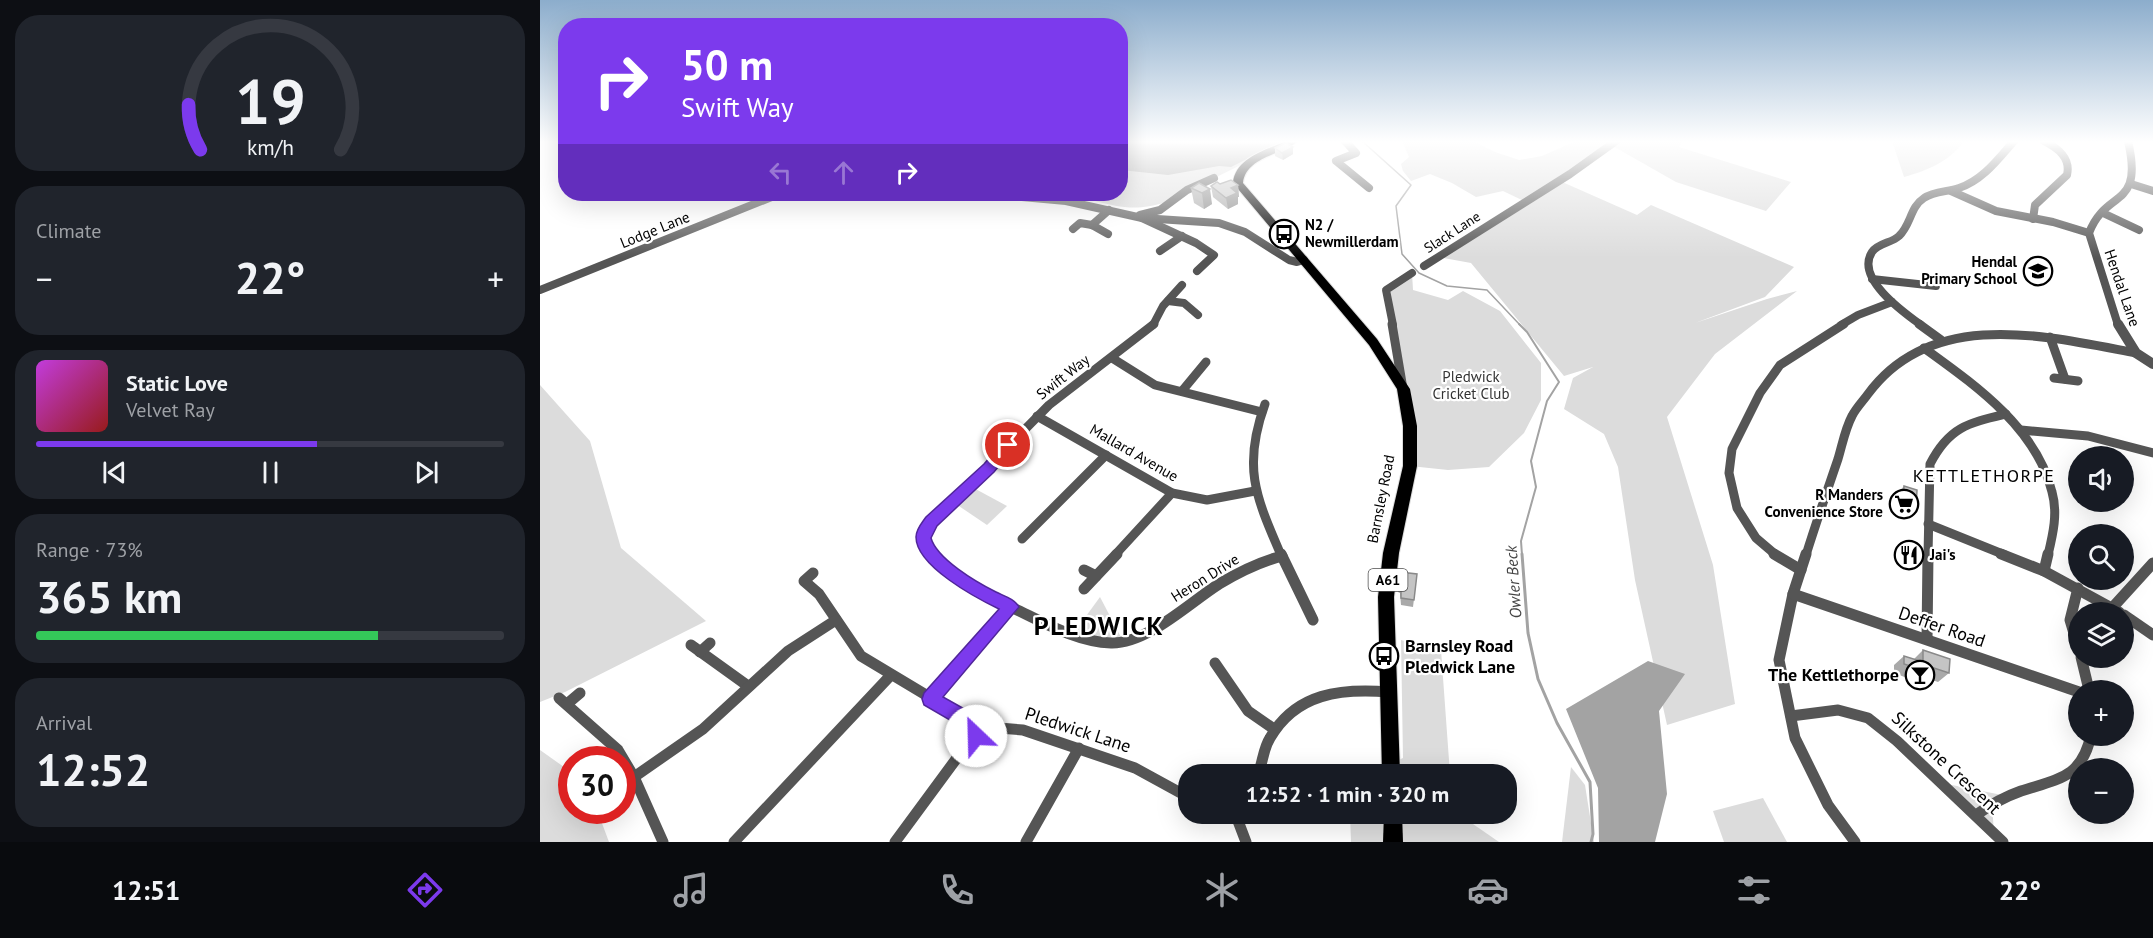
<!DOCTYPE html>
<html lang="en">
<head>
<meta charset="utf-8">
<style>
	:root { --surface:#171b24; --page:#20242c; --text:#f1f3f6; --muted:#9ea1a6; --line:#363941; --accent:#7c3aed }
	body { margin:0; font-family:"PT Sans",sans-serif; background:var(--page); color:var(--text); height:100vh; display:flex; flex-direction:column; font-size:22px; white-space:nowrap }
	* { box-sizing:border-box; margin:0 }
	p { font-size:20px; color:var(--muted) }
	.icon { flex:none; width:33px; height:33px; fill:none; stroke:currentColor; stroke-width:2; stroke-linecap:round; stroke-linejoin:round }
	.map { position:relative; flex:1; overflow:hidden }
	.drawer { display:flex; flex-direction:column; gap:15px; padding:15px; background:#0d0f14; width:540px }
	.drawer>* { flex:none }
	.guide { position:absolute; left:18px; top:18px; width:570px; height:183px; border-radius:24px; box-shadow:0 6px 24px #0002; background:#7c3aed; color:#fff; overflow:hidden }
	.buttons { position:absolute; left:1528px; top:446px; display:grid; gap:12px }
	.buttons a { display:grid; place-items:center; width:66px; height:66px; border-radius:50%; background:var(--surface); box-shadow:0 6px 24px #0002; font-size:30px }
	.speed { position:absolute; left:18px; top:746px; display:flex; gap:12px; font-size:30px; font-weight:700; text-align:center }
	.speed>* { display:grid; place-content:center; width:78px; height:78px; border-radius:50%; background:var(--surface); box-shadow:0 6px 24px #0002; line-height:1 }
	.speed .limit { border:9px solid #d22; background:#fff; color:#111 }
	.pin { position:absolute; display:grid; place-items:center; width:51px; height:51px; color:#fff; margin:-26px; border:3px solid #fff; border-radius:50%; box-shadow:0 2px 6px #0007 }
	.me { position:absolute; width:66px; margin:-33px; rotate:336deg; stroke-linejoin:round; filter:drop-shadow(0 0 4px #0008) }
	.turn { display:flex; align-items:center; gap:21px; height:126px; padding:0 24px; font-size:27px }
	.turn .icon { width:78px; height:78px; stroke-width:2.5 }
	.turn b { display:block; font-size:42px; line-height:51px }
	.lanes { display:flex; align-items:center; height:57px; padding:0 24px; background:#0003; justify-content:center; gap:30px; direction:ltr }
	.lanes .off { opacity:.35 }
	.big { font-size:45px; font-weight:700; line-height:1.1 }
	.drawer .card { flex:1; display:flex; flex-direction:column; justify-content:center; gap:9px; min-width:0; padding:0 21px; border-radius:24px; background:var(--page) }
	.drawer .dial { align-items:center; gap:0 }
	.dial svg { height:156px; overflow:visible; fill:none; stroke:var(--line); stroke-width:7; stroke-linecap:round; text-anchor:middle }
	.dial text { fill:var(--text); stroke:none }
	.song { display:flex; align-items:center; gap:18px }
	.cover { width:72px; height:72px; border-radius:9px; background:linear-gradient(135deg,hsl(290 70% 55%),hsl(0 70% 35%)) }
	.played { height:6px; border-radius:3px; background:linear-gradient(90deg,var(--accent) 60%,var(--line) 60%) }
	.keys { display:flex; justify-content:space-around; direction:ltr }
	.heat { display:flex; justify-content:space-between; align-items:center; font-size:33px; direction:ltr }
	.charge { height:9px; border-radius:4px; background:linear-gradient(90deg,#34c759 73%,var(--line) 0) }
	.trip { position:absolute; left:638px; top:764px; width:339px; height:60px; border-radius:24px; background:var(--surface); box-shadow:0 6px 24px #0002; font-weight:700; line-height:60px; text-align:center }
	.dock { display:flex; height:96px; justify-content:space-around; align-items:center; background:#090b0e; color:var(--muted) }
	.dock .icon { width:42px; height:42px }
	.dock .selected { color:var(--accent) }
	.dock b { font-size:27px; color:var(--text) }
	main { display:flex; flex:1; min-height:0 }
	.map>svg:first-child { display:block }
</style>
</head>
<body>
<main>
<section class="drawer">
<div class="card dial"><svg viewBox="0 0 100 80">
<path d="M14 69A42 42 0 1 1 86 69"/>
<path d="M14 69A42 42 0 0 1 8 46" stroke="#7c3aed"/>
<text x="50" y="56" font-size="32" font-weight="700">19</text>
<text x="50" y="72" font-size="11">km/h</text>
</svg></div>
<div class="card"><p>Climate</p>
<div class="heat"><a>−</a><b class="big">22°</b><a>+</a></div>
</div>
<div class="card">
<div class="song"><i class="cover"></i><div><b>Static Love</b><p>Velvet Ray</p></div></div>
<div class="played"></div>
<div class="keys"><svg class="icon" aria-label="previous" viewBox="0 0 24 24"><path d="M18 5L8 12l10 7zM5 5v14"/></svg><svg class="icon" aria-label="pause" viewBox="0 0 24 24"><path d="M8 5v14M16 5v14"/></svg><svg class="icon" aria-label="next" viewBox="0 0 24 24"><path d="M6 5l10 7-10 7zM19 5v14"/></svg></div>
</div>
<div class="card"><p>Range · 73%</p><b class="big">365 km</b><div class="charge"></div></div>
<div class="card"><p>Arrival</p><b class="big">12:52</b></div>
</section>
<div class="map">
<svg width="1613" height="842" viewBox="0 0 1613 842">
	<rect width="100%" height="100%" fill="#fff"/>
	<g fill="#dcdcdc">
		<path d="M581,141H749L626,202C581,217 560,197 516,194H580Z"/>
		<polygon points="862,141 933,141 955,152 979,160 1002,156 1036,141 1142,141 1139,147 1251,182 1226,211 1136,182 1071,145 1020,181 1097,215 1111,205 1254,267 1225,297 1155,323 1227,299 1257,291 1175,354 1127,417 1173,565 1195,704 1127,725 1095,580 1078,467 1064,434 1024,409 1033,378 1053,367 1024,376 931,263 898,257 984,201 963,191 936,197 912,183 890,174 871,181 863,171 861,164 869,157"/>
		<path d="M1352,141H1424C1409,162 1388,170 1364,177Z"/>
		<polygon points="872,273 873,290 908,300 923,291 960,311 1001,363 1001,400 984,433 949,467 908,470 870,466 846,290"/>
		<polygon points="0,385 50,441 81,548 166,621 25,692 0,702"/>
		<polygon points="430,486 467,506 447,525 413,502"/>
		<polygon points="560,597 583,641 533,634"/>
		<polygon points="861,640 901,650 910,774 825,774 863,758"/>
		<polygon points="0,750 31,772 32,810 57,810 69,842 0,842"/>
		<polygon points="1031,767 1045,785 1054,842 1022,842"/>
		<polygon points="1402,783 1467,796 1452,804 1454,833"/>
		<polygon points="1223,798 1247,842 1184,842 1173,811"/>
		<polygon points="810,813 917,813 959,842 811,842"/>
	</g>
	<g fill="#a3a3a3">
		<polygon points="581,141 743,141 691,167 679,166 628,175 581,170"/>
		<polygon points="1108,661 1145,674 1119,711 1127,794 1115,842 1059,842 1058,788 1026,709"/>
	</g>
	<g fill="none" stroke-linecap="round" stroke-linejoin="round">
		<polyline stroke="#a3a3a3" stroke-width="1.5" points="822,141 871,185 856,206 862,254 879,273 907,286 947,290 980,325"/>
		<polyline stroke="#a3a3a3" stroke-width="2" points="979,324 987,332 1019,382 1007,401 991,461 996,487 981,541 982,555"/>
		<polyline stroke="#a3a3a3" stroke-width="3" points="982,554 988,633 998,679 1017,723 1050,782 1053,834 1051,842"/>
		<g stroke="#dbdbdb" stroke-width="2">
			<g id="primary">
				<path d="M746,141H758C742,155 706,157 703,183L837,339L870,389L877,426V466L859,553L854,597L860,774H842L838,597L843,553L863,466V426L857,389L829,345L693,183C695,158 726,150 746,141Z"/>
				<polygon points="844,813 862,813 863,842 843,842"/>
			</g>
		</g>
		<g stroke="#555" stroke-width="8">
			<polyline points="805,141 816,153 796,161 829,188"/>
			<polyline points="1591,184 1613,191"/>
			<polyline points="1411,191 1456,211 1513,222 1549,233"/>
			<polyline points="1563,213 1599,230"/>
			<polyline points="600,215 620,210 647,190 674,178"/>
			<polyline points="602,218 656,243 674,255 657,271"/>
			<path d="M1493,219L1495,205L1527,175C1531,158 1518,148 1504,141"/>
			<polyline points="552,225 569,210"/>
			<polyline points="533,229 540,223 552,225 568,234"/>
			<polyline points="620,251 642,236"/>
			<polyline points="884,266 1030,174 1076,141"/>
			<polyline points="1332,279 1396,286"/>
			<polyline points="628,301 644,303 658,315"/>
			<polyline points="613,325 623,306 642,285"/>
			<polyline points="853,325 846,290 872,273"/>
			<polyline points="1301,325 1318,315 1352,302"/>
			<path d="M1381,325C1363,312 1315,278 1332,252C1338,243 1352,243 1359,236C1371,225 1370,207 1384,198C1394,191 1407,192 1419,188C1443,180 1458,159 1474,141"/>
		</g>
		<g stroke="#555" stroke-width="9">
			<polyline points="852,324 863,389"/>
			<polyline points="1379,324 1401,340"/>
			<polyline points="1510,337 1525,379"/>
			<path d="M1384,348C1435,385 1496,427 1512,492C1518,513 1513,534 1508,555"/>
			<polyline points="572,358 615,385 722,412"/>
			<polyline points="1514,378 1538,381"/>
			<polyline points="642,391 666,362"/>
			<path d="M725,404C702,467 716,497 741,555"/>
			<polyline points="497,416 632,493 667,500 715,491"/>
			<polyline points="1481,430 1548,436 1613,453"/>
			<polyline points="1388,524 1465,555"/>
			<polyline points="482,539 566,455"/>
			<polyline points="391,555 384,544 385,530 509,405 614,324"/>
			<polyline points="575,555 632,493"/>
			<polyline points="1236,555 1216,538 1197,508 1189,473 1192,449 1220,393 1240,365 1304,324"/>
			<path d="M1266,555C1276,523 1287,491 1298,459C1302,446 1305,429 1312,416C1316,408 1323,401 1328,394C1392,307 1506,336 1596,353"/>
			<path d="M1388,555L1390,464C1409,427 1428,423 1466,414"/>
		</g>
		<g stroke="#555" stroke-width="11">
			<path d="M390,554C409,579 443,594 471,607L390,699"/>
			<polyline points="741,554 773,620"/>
			<polyline points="1234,554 1261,570"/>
			<polyline points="1266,554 1253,594 1239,660 1255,738 1288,805 1315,842"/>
			<polyline points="1461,554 1504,571 1579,612"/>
			<polyline points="544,570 556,576"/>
			<polyline points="1504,571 1508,554"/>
			<polyline points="273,573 264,581 279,594 321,656 446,731"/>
			<polyline points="1538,588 1530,620 1539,650"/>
			<polyline points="544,589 577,554"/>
			<polyline points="1253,594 1539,692"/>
			<path d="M471,607C501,621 536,642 571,643C607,644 649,603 679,584C699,572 719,562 742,556"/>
			<polyline points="1573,607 1613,563"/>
			<polyline points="1584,615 1613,635"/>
			<polyline points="1387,639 1388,554"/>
			<polyline points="151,645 208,686"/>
			<polyline points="160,652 170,643"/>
			<polyline points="1541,657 1549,690"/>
			<polyline points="675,663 708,711 734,729"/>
			<polyline points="19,698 78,750 94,777 123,842"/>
			<polyline points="27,704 40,693"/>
			<polyline points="1251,716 1298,710 1328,718 1357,741 1463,842"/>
			<path d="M718,774C723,762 723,749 730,738C756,693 801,688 849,692"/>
			<polyline points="94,777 163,729 248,651 296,620"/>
			<polyline points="695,813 706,842"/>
			<path d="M1436,815C1450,805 1464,797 1481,791C1518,779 1542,778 1551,735"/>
			<polyline points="194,842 351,675"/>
			<polyline points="355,842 425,747 446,731 459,728 483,730 595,768 648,797"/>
			<polyline points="486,842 539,748"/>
		</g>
		<g stroke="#555" stroke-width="8">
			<polyline points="450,194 526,201 602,218 679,223 705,232 749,260 757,262 764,260"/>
			<polyline points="0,290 239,194"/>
			<path d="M1578,325L1549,233C1566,188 1604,210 1588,141"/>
		</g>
		<polyline stroke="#555" stroke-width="10" points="1578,324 1596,353 1613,364"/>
		<use href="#primary" fill="#000" fill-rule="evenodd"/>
	</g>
	<g fill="#a9a9a9">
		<polygon points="735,148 753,154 743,160 735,156"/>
		<polygon points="659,183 672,204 664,209 654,203 651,188"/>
		<polygon points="680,184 698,185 699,197 698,197 698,204 688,209 673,197 671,186"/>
		<polygon points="1364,486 1376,508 1370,516 1357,512 1358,493"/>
		<polygon points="1368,544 1376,558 1373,562 1365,559 1365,548"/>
		<polygon points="860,572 877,574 873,607 861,605 860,593 858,592"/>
		<polygon points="1383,650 1409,673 1398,682 1392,680 1384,687 1375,684 1375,681 1354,673 1354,665 1364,656 1374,659"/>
	</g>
	<g fill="#898989">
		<polygon points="753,147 753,154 743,160 742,153"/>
		<polygon points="698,185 699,197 698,197 698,204 688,209 686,198 691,188"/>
		<polygon points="670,189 672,204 664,209 662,193"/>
	</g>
	<g fill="#c4c4c4" stroke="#898989" stroke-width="1.5">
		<polygon points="746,143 753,147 742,153 735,148"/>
		<polygon points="691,180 698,185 691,188 697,193 686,198 671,186 677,182 680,184"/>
		<polygon points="659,183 670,189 662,193 651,188"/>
		<polygon points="1364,486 1377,490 1376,508 1363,504"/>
		<polygon points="1368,544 1377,547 1376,558 1368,555"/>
		<polygon points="860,572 877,574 874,600 861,598 861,586 858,585"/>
		<polygon points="1383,650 1410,659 1409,673 1394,668 1394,678 1386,675 1386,671 1364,664 1364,656 1383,662"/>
	</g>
	<linearGradient id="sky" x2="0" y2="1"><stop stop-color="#8cadcc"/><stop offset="0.55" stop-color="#fff"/><stop offset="1" stop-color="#fff" stop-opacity="0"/></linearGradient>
	<rect width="1613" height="258" fill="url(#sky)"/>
	<path fill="#7c3aed" stroke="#51269a" stroke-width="1.5" d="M468,440L475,445L473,449L454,472L397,526L391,538C397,559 436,582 456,592C464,596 475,599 479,607L403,697L453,725L455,731L453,738L436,745L430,743L427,736L429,731L384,705L382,699L384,693L459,609C436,598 376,566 376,537C376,529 382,523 386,517L444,464L464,441Z"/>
	<defs>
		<g id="bus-ring" transform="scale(1.5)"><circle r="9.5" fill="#fff" stroke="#000" stroke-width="1.5"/><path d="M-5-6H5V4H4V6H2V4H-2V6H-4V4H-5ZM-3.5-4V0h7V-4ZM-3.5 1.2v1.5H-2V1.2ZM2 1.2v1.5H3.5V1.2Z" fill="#000"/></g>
		<g id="school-ring" transform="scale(1.5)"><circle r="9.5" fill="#fff" stroke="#000" stroke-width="1.5"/><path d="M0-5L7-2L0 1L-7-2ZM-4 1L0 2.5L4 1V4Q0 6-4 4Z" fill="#000"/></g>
		<g id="supermarket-ring" transform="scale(1.5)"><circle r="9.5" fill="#fff" stroke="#000" stroke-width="1.5"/><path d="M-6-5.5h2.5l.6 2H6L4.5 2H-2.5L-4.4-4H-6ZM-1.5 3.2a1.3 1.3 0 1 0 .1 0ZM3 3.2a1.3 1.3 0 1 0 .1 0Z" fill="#000"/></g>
		<g id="restaurant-ring" transform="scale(1.5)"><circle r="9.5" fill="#fff" stroke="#000" stroke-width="1.5"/><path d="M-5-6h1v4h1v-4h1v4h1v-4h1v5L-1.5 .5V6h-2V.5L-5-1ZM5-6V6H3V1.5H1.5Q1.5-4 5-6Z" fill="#000"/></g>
		<g id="bar-ring" transform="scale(1.5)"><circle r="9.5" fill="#fff" stroke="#000" stroke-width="1.5"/><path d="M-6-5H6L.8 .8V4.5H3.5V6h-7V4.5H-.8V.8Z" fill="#000"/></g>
	</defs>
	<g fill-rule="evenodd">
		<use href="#bus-ring" x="744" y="234"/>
		<use href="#school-ring" x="1498" y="271"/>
		<use href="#supermarket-ring" x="1364" y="504"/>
		<use href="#restaurant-ring" x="1369" y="555"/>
		<use href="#bus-ring" x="844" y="656"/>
		<use href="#bar-ring" x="1380" y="675"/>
	</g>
	<g text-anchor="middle" stroke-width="4.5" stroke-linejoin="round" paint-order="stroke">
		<g font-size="14" fill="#000" stroke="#fff">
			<text transform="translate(912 232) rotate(-33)" y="5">Slack Lane</text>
		</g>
		<rect fill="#fff" stroke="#4c4c4c" stroke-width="1.5" x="828.5" y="569" width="39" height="22" rx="4.5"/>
		<g font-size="14" font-weight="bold" fill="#000">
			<text x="848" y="585">A61</text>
		</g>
		<g font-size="15" font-weight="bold" fill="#000" stroke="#fff" text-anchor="start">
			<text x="765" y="230">N2 /<tspan x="765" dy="17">Newmillerdam</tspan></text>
			<text x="1477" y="267" text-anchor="end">Hendal<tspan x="1477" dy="17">Primary School</tspan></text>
			<text x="1343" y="500" text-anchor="end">R Manders<tspan x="1343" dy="17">Convenience Store</tspan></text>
			<text x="1390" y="560">Jai's</text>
		</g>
		<g font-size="15" fill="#000" stroke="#fff">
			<text transform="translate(115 230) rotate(-22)" y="5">Lodge Lane</text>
			<text transform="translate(1582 288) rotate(71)" y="5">Hendal Lane</text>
			<text transform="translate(523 377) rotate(-38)" y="5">Swift Way</text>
			<text transform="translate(594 453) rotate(30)" y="5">Mallard Avenue</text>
			<text transform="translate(841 499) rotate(-79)" y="5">Barnsley Road</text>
			<text transform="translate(665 578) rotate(-32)" y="5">Heron Drive</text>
		</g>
		<g font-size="15" fill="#333" stroke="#fff">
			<text x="931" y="382">Pledwick<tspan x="931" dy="17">Cricket Club</tspan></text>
		</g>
		<g font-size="16" font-style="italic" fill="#444" stroke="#fff">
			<text transform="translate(973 582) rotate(-94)" y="6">Owler Beck</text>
		</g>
		<g font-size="18" letter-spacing="1.5" fill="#000" stroke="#fff">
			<text x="1444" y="482">KETTLETHORPE</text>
		</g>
		<g font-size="18" fill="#000" stroke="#fff">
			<text transform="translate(1402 627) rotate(19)" y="6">Deffer Road</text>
			<text transform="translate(538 730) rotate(18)" y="6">Pledwick Lane</text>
			<text transform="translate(1406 763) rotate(43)" y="6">Silkstone Crescent</text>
		</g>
		<g font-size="18" font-weight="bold" fill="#000" stroke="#fff" text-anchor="start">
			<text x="865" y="652">Barnsley Road<tspan x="865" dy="21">Pledwick Lane</tspan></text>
			<text x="1359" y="681" text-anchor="end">The Kettlethorpe</text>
		</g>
		<g font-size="26" font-weight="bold" letter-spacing="1.5" fill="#000" stroke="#fff">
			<text x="559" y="635">PLEDWICK</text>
		</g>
	</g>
</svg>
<div class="buttons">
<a><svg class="icon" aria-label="sound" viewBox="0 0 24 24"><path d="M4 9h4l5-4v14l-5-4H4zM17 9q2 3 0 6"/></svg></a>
<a><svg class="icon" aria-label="search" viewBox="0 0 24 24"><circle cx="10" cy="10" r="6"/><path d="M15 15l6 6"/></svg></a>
<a><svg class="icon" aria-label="layers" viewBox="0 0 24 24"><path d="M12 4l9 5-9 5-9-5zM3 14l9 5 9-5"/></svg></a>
<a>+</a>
<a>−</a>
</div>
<div class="speed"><div class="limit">30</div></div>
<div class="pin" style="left:468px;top:445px;background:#d93025"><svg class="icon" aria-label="arrive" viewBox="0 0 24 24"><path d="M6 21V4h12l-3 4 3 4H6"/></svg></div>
<svg class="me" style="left:436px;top:736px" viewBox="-20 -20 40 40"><circle r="19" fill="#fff"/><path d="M0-13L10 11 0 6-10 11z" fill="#7c3aed"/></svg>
<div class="trip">12:52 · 1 min · 320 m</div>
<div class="guide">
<div class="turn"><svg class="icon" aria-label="right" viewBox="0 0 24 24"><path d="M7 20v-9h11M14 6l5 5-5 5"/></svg><div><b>50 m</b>Swift Way</div></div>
<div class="lanes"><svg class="icon off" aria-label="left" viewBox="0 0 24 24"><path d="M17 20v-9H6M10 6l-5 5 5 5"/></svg><svg class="icon off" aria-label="ahead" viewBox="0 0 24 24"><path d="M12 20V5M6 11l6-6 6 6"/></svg><svg class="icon" aria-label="right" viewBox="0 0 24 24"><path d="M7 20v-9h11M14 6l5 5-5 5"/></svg></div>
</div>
</div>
</main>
<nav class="dock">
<b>12:51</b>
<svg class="icon selected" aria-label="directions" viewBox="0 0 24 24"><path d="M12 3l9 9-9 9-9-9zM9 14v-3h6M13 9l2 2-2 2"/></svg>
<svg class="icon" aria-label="music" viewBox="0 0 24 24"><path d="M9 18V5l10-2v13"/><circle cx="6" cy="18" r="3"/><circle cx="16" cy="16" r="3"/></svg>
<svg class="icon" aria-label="phone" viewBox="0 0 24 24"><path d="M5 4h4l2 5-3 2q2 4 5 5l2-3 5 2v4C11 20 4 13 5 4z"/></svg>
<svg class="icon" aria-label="climate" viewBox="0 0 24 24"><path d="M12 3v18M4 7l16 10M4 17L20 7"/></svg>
<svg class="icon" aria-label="car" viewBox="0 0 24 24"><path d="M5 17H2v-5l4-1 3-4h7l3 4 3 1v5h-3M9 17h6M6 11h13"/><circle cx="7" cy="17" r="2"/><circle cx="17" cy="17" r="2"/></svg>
<svg class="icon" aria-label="filters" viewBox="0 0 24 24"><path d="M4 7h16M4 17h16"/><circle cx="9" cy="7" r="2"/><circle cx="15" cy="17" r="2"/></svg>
<b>22°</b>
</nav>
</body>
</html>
